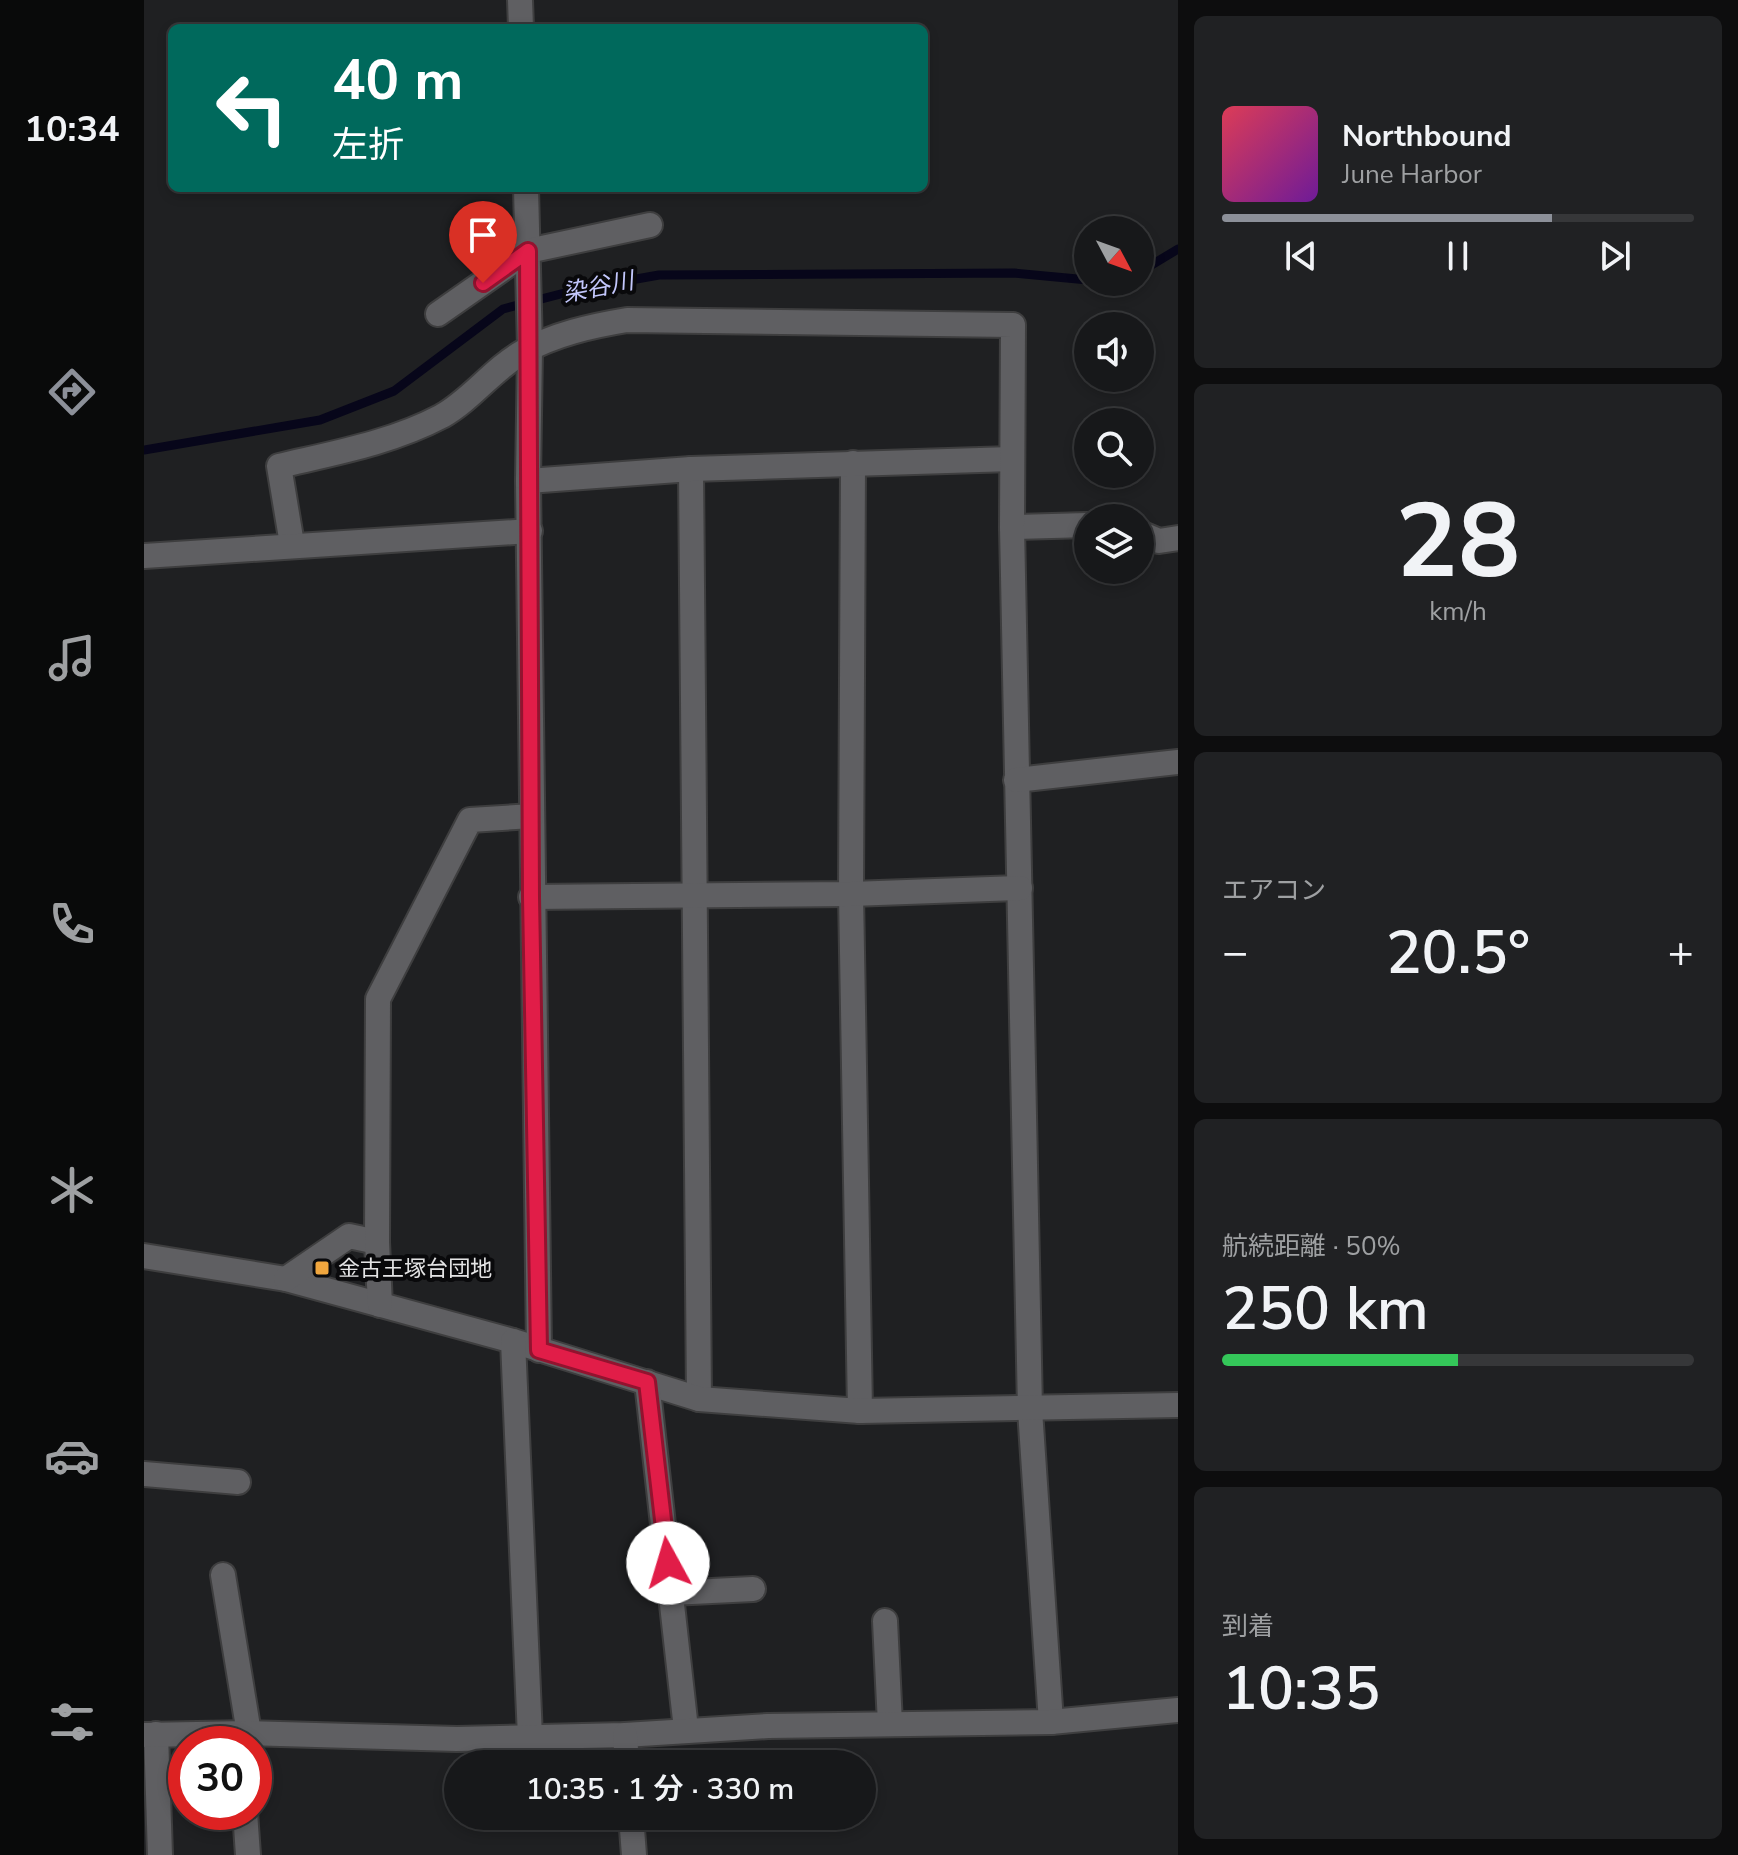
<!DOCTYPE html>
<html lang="ja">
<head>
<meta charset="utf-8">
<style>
	:root { --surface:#17181a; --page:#202123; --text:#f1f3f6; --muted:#9ea0a2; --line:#363739; --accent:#8c9099 }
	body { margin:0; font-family:"Nunito Sans","Noto Sans JP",sans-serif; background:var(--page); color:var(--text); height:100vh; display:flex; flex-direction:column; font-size:30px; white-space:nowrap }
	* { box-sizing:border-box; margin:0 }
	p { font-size:26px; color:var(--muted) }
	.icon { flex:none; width:44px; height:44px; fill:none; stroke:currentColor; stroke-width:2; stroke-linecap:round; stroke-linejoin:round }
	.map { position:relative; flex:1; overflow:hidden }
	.sheet { display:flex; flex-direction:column; gap:16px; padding:16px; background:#0d0d0e; width:560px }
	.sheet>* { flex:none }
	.top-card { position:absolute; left:24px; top:24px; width:760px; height:168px; border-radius:12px; box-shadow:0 4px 12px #0003,0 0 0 2px var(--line); background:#00695c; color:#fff; overflow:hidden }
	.needle { width:52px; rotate:131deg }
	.buttons { position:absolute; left:930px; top:216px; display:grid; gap:16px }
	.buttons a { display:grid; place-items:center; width:80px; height:80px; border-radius:50%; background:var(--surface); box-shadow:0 4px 12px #0003,0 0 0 2px var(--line); font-size:40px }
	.speed { position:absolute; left:24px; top:1726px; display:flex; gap:16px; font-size:40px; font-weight:700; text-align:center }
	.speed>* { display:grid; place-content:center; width:104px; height:104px; border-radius:50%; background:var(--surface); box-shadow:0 4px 12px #0003,0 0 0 2px var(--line); line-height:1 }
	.speed .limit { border:12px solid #d22; background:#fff; color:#111 }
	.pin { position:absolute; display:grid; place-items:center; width:68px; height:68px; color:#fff; margin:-82px -34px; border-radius:50% 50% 50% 0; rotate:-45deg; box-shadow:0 0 8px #0007 }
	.pin .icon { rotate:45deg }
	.me { position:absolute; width:88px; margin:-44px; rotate:354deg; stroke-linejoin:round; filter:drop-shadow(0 0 6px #0008) }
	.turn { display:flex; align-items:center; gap:28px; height:168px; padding:0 32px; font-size:36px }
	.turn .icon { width:104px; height:104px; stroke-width:2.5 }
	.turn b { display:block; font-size:56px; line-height:68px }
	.big { font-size:60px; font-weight:600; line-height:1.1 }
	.sheet .card { flex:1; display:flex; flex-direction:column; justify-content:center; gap:12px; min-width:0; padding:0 28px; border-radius:12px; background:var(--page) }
	.sheet .dial { align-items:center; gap:0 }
	.dial b { font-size:104px; line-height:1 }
	.song { display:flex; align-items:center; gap:24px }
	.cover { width:96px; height:96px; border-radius:12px; background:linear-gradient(135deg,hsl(350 70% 55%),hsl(280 70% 35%)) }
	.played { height:8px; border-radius:4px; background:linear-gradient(90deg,var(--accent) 70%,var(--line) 70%) }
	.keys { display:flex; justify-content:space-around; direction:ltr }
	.heat { display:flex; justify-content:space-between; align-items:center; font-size:44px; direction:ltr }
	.charge { height:12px; border-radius:6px; background:linear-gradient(90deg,#34c759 50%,var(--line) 0) }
	.trip { position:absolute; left:300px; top:1750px; width:432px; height:80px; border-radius:40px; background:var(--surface); box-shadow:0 4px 12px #0003,0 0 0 2px var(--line); font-weight:600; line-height:80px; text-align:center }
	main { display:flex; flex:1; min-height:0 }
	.tabs { display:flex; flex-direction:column; width:144px; justify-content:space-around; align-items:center; background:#090a0a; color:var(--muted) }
	.tabs .icon { width:56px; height:56px }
	.tabs .current { color:var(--accent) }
	.tabs b { font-size:36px; color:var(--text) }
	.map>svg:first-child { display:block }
</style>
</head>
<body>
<main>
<nav class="tabs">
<b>10:34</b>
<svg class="icon current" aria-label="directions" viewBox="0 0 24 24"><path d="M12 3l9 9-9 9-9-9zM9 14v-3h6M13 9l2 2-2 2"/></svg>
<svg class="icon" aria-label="music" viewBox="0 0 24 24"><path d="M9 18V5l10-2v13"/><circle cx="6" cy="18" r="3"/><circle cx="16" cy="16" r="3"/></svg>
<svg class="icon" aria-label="phone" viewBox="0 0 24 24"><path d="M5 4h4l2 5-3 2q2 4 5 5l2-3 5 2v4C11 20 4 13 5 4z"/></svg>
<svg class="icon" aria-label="climate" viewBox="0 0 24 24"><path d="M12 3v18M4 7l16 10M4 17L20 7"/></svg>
<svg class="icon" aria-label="car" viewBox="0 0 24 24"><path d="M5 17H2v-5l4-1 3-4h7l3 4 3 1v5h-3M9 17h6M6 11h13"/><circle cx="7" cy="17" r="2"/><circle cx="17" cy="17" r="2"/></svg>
<svg class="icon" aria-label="filters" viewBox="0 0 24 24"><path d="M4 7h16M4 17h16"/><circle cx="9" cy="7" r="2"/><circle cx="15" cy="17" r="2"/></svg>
</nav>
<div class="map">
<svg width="1034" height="1855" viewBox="0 0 1034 1855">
	<rect width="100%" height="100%" fill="#1f2022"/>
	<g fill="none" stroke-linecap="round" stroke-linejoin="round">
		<g stroke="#07061a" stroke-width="9">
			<polyline points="996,272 1034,249"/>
			<polyline points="0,450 176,420 250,391 359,309 436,289 515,275 870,273 944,280"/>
		</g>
		<g stroke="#3e3e3f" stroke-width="28">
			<g id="street">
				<polyline points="376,0 377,28"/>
				<polyline points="382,188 386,349 384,481 395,1350"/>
				<polyline points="294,314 384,251 506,225"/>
				<polyline points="709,463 707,894 716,1411"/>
				<polyline points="547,469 555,1399"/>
				<polyline points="384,481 547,469 868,459"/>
				<polyline points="868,527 944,525"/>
				<polyline points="996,533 1015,541 1034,538"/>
				<path d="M148,544L135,466C190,453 247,443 298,416C328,399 349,369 379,352C411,334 447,326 483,320L869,325L868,527L886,1410L907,1722"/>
				<polyline points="0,556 386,531"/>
				<polyline points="872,780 1034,762"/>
				<polyline points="387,897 707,894 876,888"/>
				<polyline points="0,1256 142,1279 369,1341 555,1399 716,1411 1034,1405"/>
				<polyline points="142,1279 205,1236 233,1242"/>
				<polyline points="236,1305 233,1242 234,999 326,820 388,816"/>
				<polyline points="369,1341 386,1737"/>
				<polyline points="503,1382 542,1729"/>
				<polyline points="0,1474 94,1482"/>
				<polyline points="79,1575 105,1733"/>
				<polyline points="527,1593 609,1589"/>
				<polyline points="741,1621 746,1724"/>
				<polyline points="12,1734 16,1855"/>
				<polyline points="0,1735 105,1733 313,1739 481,1735 624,1726 907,1722 1034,1710"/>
				<polyline points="481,1735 483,1764"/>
				<polyline points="101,1812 104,1855"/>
				<polyline points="487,1816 490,1855"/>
			</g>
		</g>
		<use href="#street" stroke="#5f5f62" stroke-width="24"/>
	</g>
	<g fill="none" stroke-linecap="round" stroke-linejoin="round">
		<g stroke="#92132f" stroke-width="20">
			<polyline id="route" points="339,283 384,251 387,897 395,1350 503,1382 524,1563"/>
		</g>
		<use href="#route" stroke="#e11d48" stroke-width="14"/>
	</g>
	<rect fill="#f0a63e" stroke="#09090b" stroke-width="3" x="170" y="1260" width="16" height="16" rx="4"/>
	<g text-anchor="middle" stroke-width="8" stroke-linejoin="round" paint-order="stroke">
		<g font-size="22" fill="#e4e4e5" stroke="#09090b" text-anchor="start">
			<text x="194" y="1276">金古王塚台団地</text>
		</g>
		<g font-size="24" font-style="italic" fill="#c3c7fc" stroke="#09090b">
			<text transform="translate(454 287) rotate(-11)" y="8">染谷川</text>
		</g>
	</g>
</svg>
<div class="buttons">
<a><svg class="needle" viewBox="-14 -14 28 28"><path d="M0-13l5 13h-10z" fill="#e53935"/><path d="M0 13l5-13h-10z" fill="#9ea0a2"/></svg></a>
<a><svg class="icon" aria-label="sound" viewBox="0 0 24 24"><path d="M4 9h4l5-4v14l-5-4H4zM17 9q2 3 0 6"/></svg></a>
<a><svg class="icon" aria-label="search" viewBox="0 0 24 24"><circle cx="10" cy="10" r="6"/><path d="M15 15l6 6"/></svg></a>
<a><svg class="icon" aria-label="layers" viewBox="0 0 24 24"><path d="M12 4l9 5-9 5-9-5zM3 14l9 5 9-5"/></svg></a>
</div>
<div class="speed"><div class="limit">30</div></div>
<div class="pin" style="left:339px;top:283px;background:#d93025"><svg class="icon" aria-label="arrive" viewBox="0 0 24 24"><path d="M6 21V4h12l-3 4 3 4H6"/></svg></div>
<svg class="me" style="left:524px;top:1563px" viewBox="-20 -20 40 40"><circle r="19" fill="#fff"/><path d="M0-13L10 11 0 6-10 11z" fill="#e11d48"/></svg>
<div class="trip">10:35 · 1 分 · 330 m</div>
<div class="top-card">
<div class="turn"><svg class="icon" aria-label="left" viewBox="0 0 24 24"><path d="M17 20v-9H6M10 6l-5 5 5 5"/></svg><div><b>40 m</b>左折</div></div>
</div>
</div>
<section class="sheet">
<div class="card">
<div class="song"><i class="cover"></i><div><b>Northbound</b><p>June Harbor</p></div></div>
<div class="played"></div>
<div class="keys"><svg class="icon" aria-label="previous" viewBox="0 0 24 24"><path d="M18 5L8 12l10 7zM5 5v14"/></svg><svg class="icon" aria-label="pause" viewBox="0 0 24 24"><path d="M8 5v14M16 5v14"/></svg><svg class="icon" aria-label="next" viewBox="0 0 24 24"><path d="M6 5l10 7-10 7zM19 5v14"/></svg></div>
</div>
<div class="card dial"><b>28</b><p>km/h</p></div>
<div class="card"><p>エアコン</p>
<div class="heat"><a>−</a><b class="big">20.5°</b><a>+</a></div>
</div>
<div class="card"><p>航続距離 · 50%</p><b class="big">250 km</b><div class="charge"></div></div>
<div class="card"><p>到着</p><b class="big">10:35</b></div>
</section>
</main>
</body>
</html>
